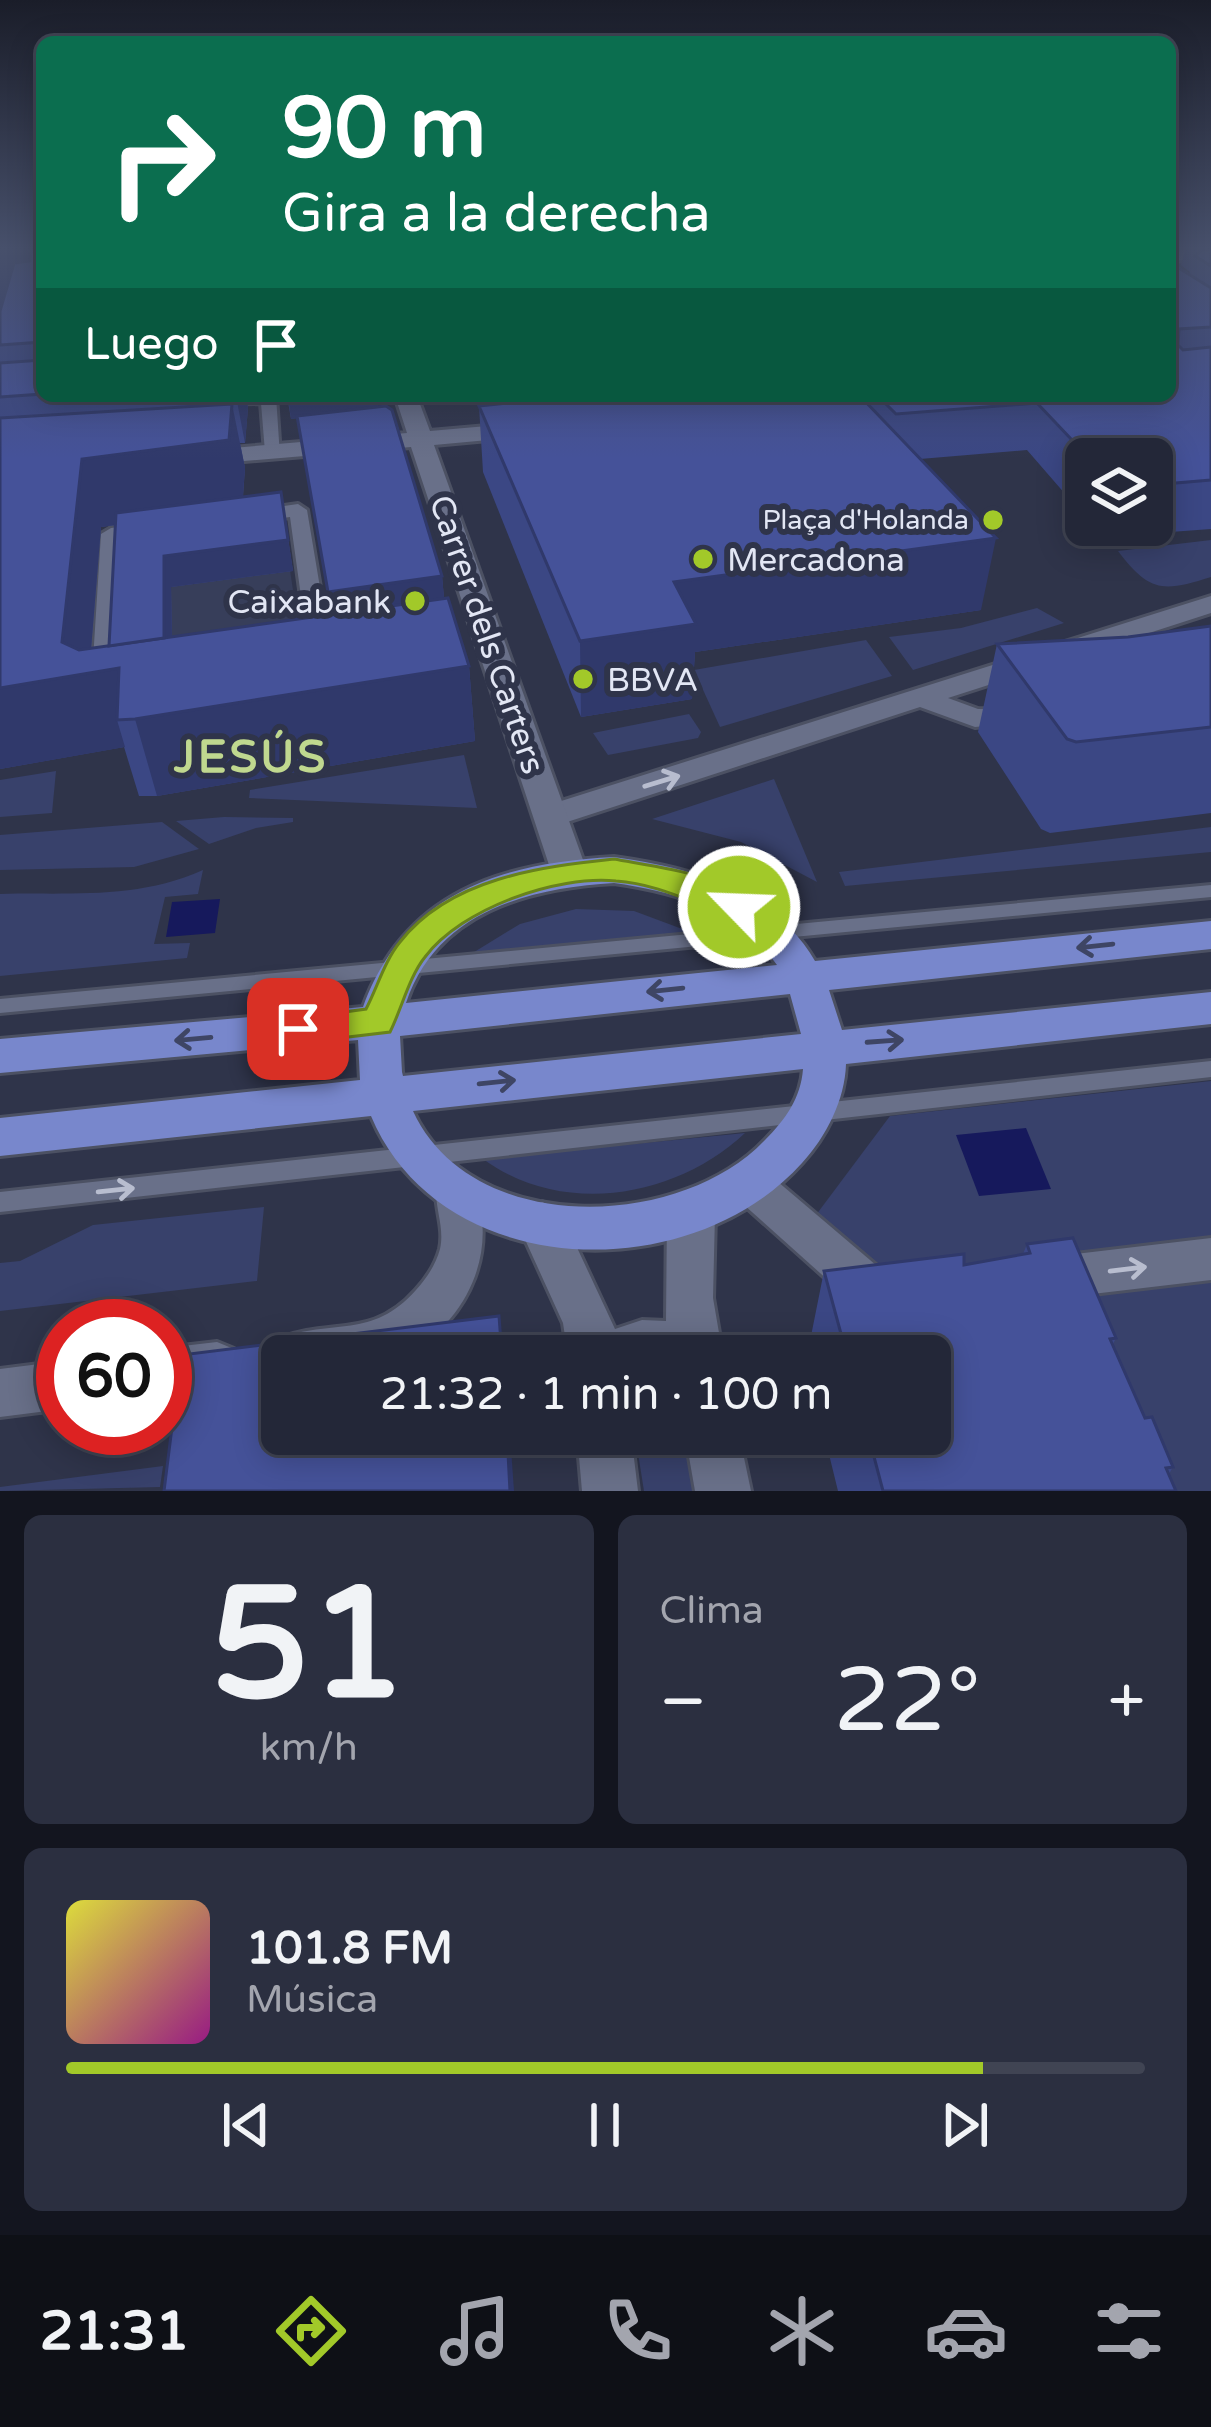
<!DOCTYPE html>
<html lang="es">
<head>
<meta charset="utf-8">
<style>
	:root { --surface:#232738; --page:#2b2f40; --text:#f1f3f6; --muted:#a3a5ae; --line:#404453; --accent:#a2c929 }
	body { margin:0; font-family:"Varela Round",sans-serif; background:var(--page); color:var(--text); height:100vh; display:flex; flex-direction:column; font-size:45px; white-space:nowrap }
	* { box-sizing:border-box; margin:0 }
	p { font-size:39px; color:var(--muted) }
	.icon { flex:none; width:66px; height:66px; fill:none; stroke:currentColor; stroke-width:2; stroke-linecap:round; stroke-linejoin:round }
	.map { position:relative; height:1491px; overflow:hidden }
	.sheet { display:flex; flex-direction:column; gap:24px; padding:24px; background:#13151f; flex:1 }
	.sheet>* { flex:none }
	.guide { position:absolute; left:36px; top:36px; width:1140px; height:366px; border-radius:18px; box-shadow:0 6px 30px #0003,0 0 0 3px var(--line); background:#0b6e4f; color:#fff; overflow:hidden }
	.tools { position:absolute; left:1065px; top:438px; display:grid; gap:24px }
	.tools a { display:grid; place-items:center; width:108px; height:108px; border-radius:18px; background:var(--surface); box-shadow:0 6px 30px #0003,0 0 0 3px var(--line); font-size:60px }
	.speed { position:absolute; left:36px; top:1299px; display:flex; gap:24px; font-size:60px; font-weight:700; text-align:center }
	.speed>* { display:grid; place-content:center; width:156px; height:156px; border-radius:50%; background:var(--surface); box-shadow:0 6px 30px #0003,0 0 0 3px var(--line); line-height:1 }
	.speed .limit { border:18px solid #d22; background:#fff; color:#111 }
	.pin { position:absolute; display:grid; place-items:center; width:102px; height:102px; color:#fff; margin:-51px; border-radius:24px; box-shadow:0 6px 18px #0006 }
	.me { position:absolute; width:132px; margin:-66px; rotate:294deg; stroke-linejoin:round; filter:drop-shadow(0 0 9px #0008) }
	.turn { display:flex; align-items:center; gap:42px; height:252px; padding:0 48px; font-size:54px }
	.turn .icon { width:156px; height:156px; stroke-width:2.5 }
	.turn b { display:block; font-size:84px; line-height:102px }
	.then { display:flex; align-items:center; height:114px; padding:0 48px; background:#0003; gap:24px; font-size:45px }
	.big { font-size:90px; font-weight:600; line-height:1.1 }
	.sheet .widget { flex:1; display:flex; flex-direction:column; justify-content:center; gap:18px; min-width:0; padding:0 42px; border-radius:18px; background:var(--page) }
	.sheet .dial { align-items:center; gap:0 }
	.dial b { font-size:156px; line-height:1 }
	.song { display:flex; align-items:center; gap:36px }
	.cover { width:144px; height:144px; border-radius:18px; background:linear-gradient(135deg,hsl(60 70% 55%),hsl(310 70% 35%)) }
	.played { height:12px; border-radius:6px; background:linear-gradient(90deg,var(--accent) 85%,var(--line) 85%) }
	.keys { display:flex; justify-content:space-around; direction:ltr }
	.heat { display:flex; justify-content:space-between; align-items:center; font-size:66px; direction:ltr }
	.sheet .tiles { flex:1; display:grid; gap:24px; grid-template-columns:1fr 1fr }
	.widget:last-child { grid-column:span 2 }
	.trip { position:absolute; left:261px; top:1335px; width:690px; height:120px; border-radius:18px; background:var(--surface); box-shadow:0 6px 30px #0003,0 0 0 3px var(--line); font-weight:600; line-height:120px; text-align:center }
	.tab-bar { display:flex; height:192px; justify-content:space-around; align-items:center; background:#0e1016; color:var(--muted) }
	.tab-bar .icon { width:84px; height:84px }
	.tab-bar .selected { color:var(--accent) }
	.tab-bar b { font-size:54px; color:var(--text) }
	.map>svg:first-child { display:block }
</style>
</head>
<body>
<div class="map">
<svg width="1211" height="1491" viewBox="0 0 1211 1491">
	<rect width="100%" height="100%" fill="#2f344a"/>
	<polygon fill="#373e5a" points="282,518 306,675 112,703 120,538"/>
	<g fill="#38416b">
		<path d="M1211,540V577C1163,592 1150,593 1118,551Z"/>
		<polygon points="1037,608 1064,623 913,670 889,637 961,628"/>
		<polygon points="866,640 892,676 720,727 694,670"/>
		<polygon points="689,714 701,732 698,738 608,755 593,733"/>
		<polygon points="464,755 477,808 249,798 250,790"/>
		<polygon points="56,771 52,813 0,817 0,780"/>
		<polygon points="774,779 817,882 741,842 652,819"/>
		<polygon points="224,817 293,818 293,822 256,828 209,844 176,821"/>
		<polygon points="162,822 199,849 134,867 0,870 0,835"/>
		<polygon points="1211,827 1211,852 845,886 839,872"/>
		<path d="M203,870L198,894L165,897L154,944L190,943L187,958L0,976V894C71,892 136,900 203,870Z"/>
		<polygon points="576,909 634,911 693,933 471,954 520,924"/>
		<polygon points="1211,1081 1211,1243 865,1285 810,1223 890,1116"/>
		<path d="M745,1133C677,1197 564,1218 483,1159Z"/>
		<polygon points="264,1207 257,1281 0,1311 0,1263 20,1261 93,1225"/>
		<polygon points="1211,1264 1211,1491 1123,1491 1051,1288"/>
		<polygon points="635,1434 685,1434 695,1491 644,1491"/>
		<polygon points="163,1466 160,1487 0,1491 0,1487"/>
	</g>
	<g fill="#16195c">
		<polygon points="220,899 215,933 166,937 172,902"/>
		<polygon points="1026,1128 1051,1189 979,1196 956,1135"/>
	</g>
	<g fill="none" stroke-linecap="round" stroke-linejoin="round">
		<g stroke="#4c5163" stroke-width="6">
			<g id="service">
				<polygon points="1211,885 1211,897 0,1013 0,999"/>
				<polygon points="1211,1061 1211,1077 0,1212 0,1192"/>
			</g>
		</g>
		<g stroke="#4c5163" stroke-width="6">
			<g id="pedestrian">
				<polygon points="220,396 276,396 280,456 265,452 261,403 212,404 212,398"/>
				<polygon points="298,504 307,510 330,647 319,654 308,647 290,517 256,522 247,516 256,510"/>
				<polygon points="144,524 154,530 151,534 120,539 114,676 103,683 95,681 92,676 101,534 111,528"/>
			</g>
		</g>
		<g stroke="#4c5163" stroke-width="6">
			<g id="minor">
				<polygon points="1211,250 1211,258 1170,261 1170,251"/>
				<polygon points="1211,596 1211,613 948,698 978,709 1029,710 1034,716 1029,722 975,727 920,707 561,824 539,824 534,816 539,808"/>
				<polygon points="749,1164 764,1170 890,1277 897,1292 890,1307 874,1314 858,1307 734,1196 728,1183 734,1170"/>
				<path d="M455,1170L470,1176C502,1245 471,1318 406,1356H282V1374L278,1373L271,1356L278,1339C332,1318 372,1340 416,1290C427,1278 436,1264 440,1249C446,1223 429,1198 440,1176Z"/>
				<polygon points="1211,1238 1211,1280 1050,1299 1034,1293 1027,1278 1034,1263 1050,1257"/>
				<polygon points="217,1342 234,1349 241,1366 234,1383 217,1390 165,1396 165,1348"/>
				<polygon points="63,1361 63,1409 0,1417 0,1369"/>
			</g>
		</g>
		<g stroke="#4c5163" stroke-width="6">
			<g id="tertiary">
				<polygon points="395,396 417,396 430,431 522,423 534,430 522,437 434,445 587,871 582,880 569,884 556,880 551,871 411,447 197,465 185,458 197,451 407,433"/>
				<polygon points="691,1192 708,1199 715,1214 713,1298 723,1356 568,1356 563,1323 518,1224 525,1209 542,1202 559,1209 615,1329 642,1320 666,1321 667,1214 674,1199"/>
				<polygon points="577,1434 631,1434 638,1491 582,1491"/>
				<polygon points="685,1434 739,1434 751,1491 695,1491"/>
			</g>
		</g>
		<g stroke="#4c5163" stroke-width="6">
			<path id="primary" d="M614,857C692,868 773,889 815,961L1211,921V949L829,990L842,1030L1211,992V1024L846,1064C845,1100 826,1137 802,1163C689,1289 440,1281 371,1116L0,1156V1118L360,1080L358,1040L0,1073V1039L363,1007C405,892 501,863 614,857ZM614,883C678,892 738,910 777,965L406,1003C436,912 528,888 614,883ZM790,994L801,1034L403,1076L402,1072L400,1036ZM803,1069C801,1098 785,1120 765,1140C680,1230 471,1237 413,1111Z"/>
		</g>
		<use href="#service" fill="#697089" fill-rule="evenodd"/>
		<use href="#pedestrian" fill="#697089" fill-rule="evenodd"/>
		<use href="#minor" fill="#697089" fill-rule="evenodd"/>
		<use href="#tertiary" fill="#697089" fill-rule="evenodd"/>
		<use href="#primary" fill="#7887cc" fill-rule="evenodd"/>
	</g>
	<g fill="#3b4784" fill-rule="evenodd">
		<path d="M0,250H42V396H246L248,408L245,443H240L245,468L243,497L281,492L293,571L171,587L172,637L331,614L297,418L291,419L287,396H377L378,407L442,576L444,598L469,666L475,741L157,796H139L124,747L0,769ZM116,525L109,646L91,649L101,527Z"/>
		<polygon points="1170,250 1178,250 1177,267 1189,275 1190,272 1181,265 1185,250 1211,250 1211,529 1103,537 1092,525 1152,525 1152,459 1086,459 1086,518 1027,450 920,459 981,610 695,652 692,699 581,717 483,472 479,406 501,404 500,396 1170,396"/>
		<polygon points="1211,626 1211,813 1050,833 1041,829 978,732 997,644 1128,637"/>
		<polygon points="1027,1244 1116,1338 1113,1344 1145,1418 1173,1467 1169,1474 1176,1491 838,1491 824,1434 930,1434 930,1356 807,1356 824,1271 964,1265 1023,1254"/>
	</g>
	<g fill="#30396b">
		<polygon points="0,250 28,250 42,300 1,302 7,321 0,344"/>
		<polygon points="236,396 246,396 248,408 245,443"/>
		<polygon points="288,396 377,396 379,410 291,419"/>
		<polygon points="232,404 245,468 242,507 101,527 89,673 109,670 164,556 281,492 293,571 171,587 173,691 117,720 125,747 0,769 0,688 62,642 82,459"/>
		<polygon points="996,538 981,610 695,652 692,699 581,717 580,641 674,582"/>
		<polygon points="442,576 449,650 340,667 328,592"/>
		<polygon points="469,666 475,741 157,796 135,719"/>
		<polygon points="507,1434 510,1434 514,1491 510,1491"/>
	</g>
	<g fill="#455299" stroke="#30396b" stroke-width="3">
		<polygon points="31,250 42,250 42,342 0,345 0,311 14,263 30,261"/>
		<polygon points="1170,250 1176,250 1177,267 1211,288 1211,327 1179,329 1178,345 1183,350 1211,347 1211,480 1152,485 1152,459 1090,459 1037,403 896,414 878,396 1170,396"/>
		<polygon points="1202,250 1211,250 1211,266 1195,256"/>
		<polygon points="42,360 42,394 0,397 0,363"/>
		<polygon points="573,396 860,396 996,538 674,582 696,624 580,641 479,406"/>
		<polygon points="232,404 229,440 82,459 62,642 79,650 448,598 469,666 135,719 117,720 119,668 0,688 0,418"/>
		<polygon points="386,406 392,410 442,576 328,592 297,416"/>
		<polygon points="281,492 288,540 164,556 164,638 109,646 116,513"/>
		<polygon points="1211,626 1211,727 1076,742 1067,739 997,644 1128,637"/>
		<polygon points="1073,1238 1116,1338 1110,1339 1145,1418 1152,1417 1173,1467 1166,1468 1176,1491 883,1491 868,1434 930,1434 930,1356 847,1356 824,1271 964,1254 964,1265 1030,1253 1027,1244"/>
		<polygon points="499,1316 502,1356 282,1356 282,1434 507,1434 510,1491 164,1491 181,1355"/>
	</g>
	<defs><path id="oneway-shaft" d="M-6 0H5M1.5-3L5.5 0L1.5 3" fill="none" stroke-width="1.6" stroke-linecap="round" stroke-linejoin="round" transform="scale(3)"/></defs>
	<g stroke="#b8bdcf">
		<use href="#oneway-shaft" transform="translate(662 781) rotate(-17)"/>
		<use href="#oneway-shaft" transform="translate(116 1190) rotate(-6)"/>
		<use href="#oneway-shaft" transform="translate(1128 1269) rotate(-7)"/>
	</g>
	<g stroke="#3e4564">
		<use href="#oneway-shaft" transform="translate(1095 946) rotate(174)"/>
		<use href="#oneway-shaft" transform="translate(665 990) rotate(174)"/>
		<use href="#oneway-shaft" transform="translate(193 1039) rotate(175)"/>
		<use href="#oneway-shaft" transform="translate(885 1041) rotate(-4)"/>
		<use href="#oneway-shaft" transform="translate(497 1082) rotate(-6)"/>
	</g>
	<linearGradient id="sky" x2="0" y2="1"><stop stop-color="#1a1d29"/><stop offset="0.54" stop-color="#47506b"/><stop offset="1" stop-color="#47506b" stop-opacity="0"/></linearGradient>
	<rect width="1211" height="459" fill="url(#sky)"/>
	<path fill="#a2c929" stroke="#69831b" stroke-width="3" d="M614,859C650,866 734,875 754,907L750,915L739,918C697,906 661,884 616,881C557,875 462,908 425,957C409,977 402,1008 390,1032L298,1043L286,1039L281,1029L286,1020L366,1009C377,988 385,960 400,942C450,878 540,867 614,859Z"/>
	<g fill="#a2c929" stroke="#2f344a" stroke-width="4.5">
		<circle cx="993" cy="520" r="12"/>
		<circle cx="703" cy="559" r="12"/>
		<circle cx="415" cy="601" r="12"/>
		<circle cx="583" cy="679" r="12"/>
	</g>
	<g text-anchor="middle" stroke-width="12" stroke-linejoin="round" paint-order="stroke">
		<g font-size="27" fill="#e2e6f4" stroke="#2f344a" text-anchor="end">
			<text x="969" y="529">Plaça d'Holanda</text>
		</g>
		<g font-size="33" fill="#e2e6f4" stroke="#2f344a" text-anchor="start">
			<text x="727" y="571">Mercadona</text>
			<text x="391" y="613" text-anchor="end">Caixabank</text>
			<text x="607" y="691">BBVA</text>
		</g>
		<g font-size="33" fill="#e2e6f4" stroke="#2f344a">
			<text transform="translate(488 634) rotate(71)" y="12">Carrer dels Carters</text>
		</g>
		<g font-size="45" font-weight="bold" letter-spacing="3" fill="#c0d88f" stroke="#2f344a">
			<text x="251" y="772">JESÚS</text>
		</g>
	</g>
</svg>
<div class="tools">
<a><svg class="icon" aria-label="layers" viewBox="0 0 24 24"><path d="M12 4l9 5-9 5-9-5zM3 14l9 5 9-5"/></svg></a>
</div>
<div class="speed"><div class="limit">60</div></div>
<div class="pin" style="left:298px;top:1029px;background:#d93025"><svg class="icon" aria-label="arrive" viewBox="0 0 24 24"><path d="M6 21V4h12l-3 4 3 4H6"/></svg></div>
<svg class="me" style="left:739px;top:907px" viewBox="-20 -20 40 40"><circle r="17" fill="#a2c929" stroke="#fff" stroke-width="3"/><path d="M0-11L8 9 0 5-8 9z" fill="#fff"/></svg>
<div class="trip">21:32 · 1 min · 100 m</div>
<div class="guide">
<div class="turn"><svg class="icon" aria-label="right" viewBox="0 0 24 24"><path d="M7 20v-9h11M14 6l5 5-5 5"/></svg><div><b>90 m</b>Gira a la derecha</div></div>
<div class="then">Luego<svg class="icon" aria-label="arrive" viewBox="0 0 24 24"><path d="M6 21V4h12l-3 4 3 4H6"/></svg></div>
</div>
</div>
<section class="sheet">
<div class="tiles">
<div class="widget dial"><b>51</b><p>km/h</p></div>
<div class="widget"><p>Clima</p>
<div class="heat"><a>−</a><b class="big">22°</b><a>+</a></div>
</div>
<div class="widget">
<div class="song"><i class="cover"></i><div><b>101.8 FM</b><p>Música</p></div></div>
<div class="played"></div>
<div class="keys"><svg class="icon" aria-label="previous" viewBox="0 0 24 24"><path d="M18 5L8 12l10 7zM5 5v14"/></svg><svg class="icon" aria-label="pause" viewBox="0 0 24 24"><path d="M8 5v14M16 5v14"/></svg><svg class="icon" aria-label="next" viewBox="0 0 24 24"><path d="M6 5l10 7-10 7zM19 5v14"/></svg></div>
</div>
</div>
</section>
<nav class="tab-bar">
<b>21:31</b>
<svg class="icon selected" aria-label="directions" viewBox="0 0 24 24"><path d="M12 3l9 9-9 9-9-9zM9 14v-3h6M13 9l2 2-2 2"/></svg>
<svg class="icon" aria-label="music" viewBox="0 0 24 24"><path d="M9 18V5l10-2v13"/><circle cx="6" cy="18" r="3"/><circle cx="16" cy="16" r="3"/></svg>
<svg class="icon" aria-label="phone" viewBox="0 0 24 24"><path d="M5 4h4l2 5-3 2q2 4 5 5l2-3 5 2v4C11 20 4 13 5 4z"/></svg>
<svg class="icon" aria-label="climate" viewBox="0 0 24 24"><path d="M12 3v18M4 7l16 10M4 17L20 7"/></svg>
<svg class="icon" aria-label="car" viewBox="0 0 24 24"><path d="M5 17H2v-5l4-1 3-4h7l3 4 3 1v5h-3M9 17h6M6 11h13"/><circle cx="7" cy="17" r="2"/><circle cx="17" cy="17" r="2"/></svg>
<svg class="icon" aria-label="filters" viewBox="0 0 24 24"><path d="M4 7h16M4 17h16"/><circle cx="9" cy="7" r="2"/><circle cx="15" cy="17" r="2"/></svg>
</nav>
</body>
</html>
